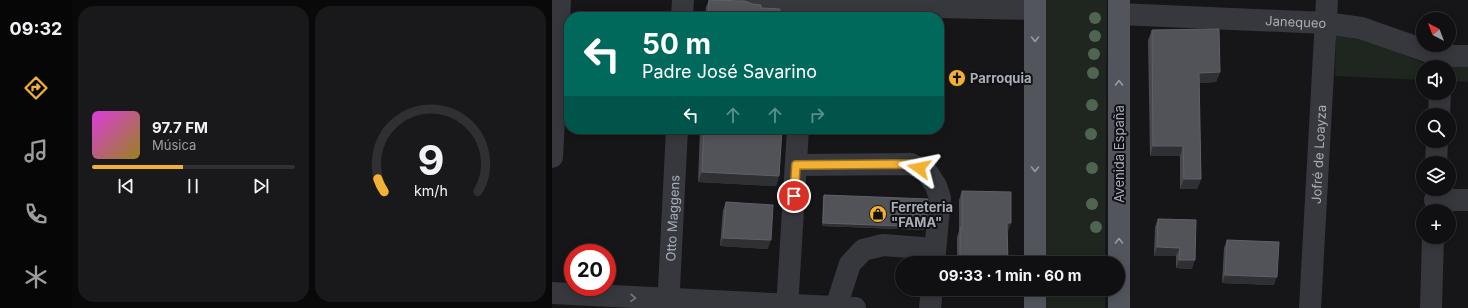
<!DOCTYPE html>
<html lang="es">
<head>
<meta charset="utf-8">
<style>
	:root { --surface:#101012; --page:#19191b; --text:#f1f3f6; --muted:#9c9d9f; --line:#303032; --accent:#f2b134 }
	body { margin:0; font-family:Inter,sans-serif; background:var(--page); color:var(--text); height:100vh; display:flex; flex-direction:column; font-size:15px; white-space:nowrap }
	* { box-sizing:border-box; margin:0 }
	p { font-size:13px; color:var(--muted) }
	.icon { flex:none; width:22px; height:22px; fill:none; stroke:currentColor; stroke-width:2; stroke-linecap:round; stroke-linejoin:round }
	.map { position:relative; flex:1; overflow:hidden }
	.side { display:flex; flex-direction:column; gap:6px; padding:6px; background:#09090a; width:480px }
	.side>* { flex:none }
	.banner { position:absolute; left:12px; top:12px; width:380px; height:122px; border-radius:16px; box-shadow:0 2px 10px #0003,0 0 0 1px var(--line); background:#00695c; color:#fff; overflow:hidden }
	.needle { width:26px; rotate:318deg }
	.fabs { position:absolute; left:864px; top:12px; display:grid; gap:8px }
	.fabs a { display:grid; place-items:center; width:40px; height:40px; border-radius:50%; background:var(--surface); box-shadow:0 2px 10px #0003,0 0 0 1px var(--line); font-size:20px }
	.speed { position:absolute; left:12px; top:244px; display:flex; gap:8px; font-size:20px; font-weight:700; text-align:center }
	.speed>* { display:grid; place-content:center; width:52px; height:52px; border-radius:50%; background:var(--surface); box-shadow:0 2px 10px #0003,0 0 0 1px var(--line); line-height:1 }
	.speed .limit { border:6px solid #d22; background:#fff; color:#111 }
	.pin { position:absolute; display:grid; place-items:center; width:34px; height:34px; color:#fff; margin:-17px; border:2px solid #fff; border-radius:50%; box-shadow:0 1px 4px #0007 }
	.me { position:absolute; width:44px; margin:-22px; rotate:282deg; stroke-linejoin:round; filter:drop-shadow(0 0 3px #0008) }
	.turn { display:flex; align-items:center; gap:14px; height:84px; padding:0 12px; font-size:18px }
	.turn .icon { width:52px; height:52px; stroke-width:2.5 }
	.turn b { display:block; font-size:28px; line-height:34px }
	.lanes { display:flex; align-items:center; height:38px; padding:0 12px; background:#0003; justify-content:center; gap:20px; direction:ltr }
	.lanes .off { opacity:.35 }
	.side .tile { flex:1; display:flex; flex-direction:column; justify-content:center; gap:6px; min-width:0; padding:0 14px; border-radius:16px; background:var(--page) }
	.side .dial { align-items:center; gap:0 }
	.dial svg { height:104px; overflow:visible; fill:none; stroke:var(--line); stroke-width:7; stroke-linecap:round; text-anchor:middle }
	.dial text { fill:var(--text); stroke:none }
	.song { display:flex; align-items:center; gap:12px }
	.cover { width:48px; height:48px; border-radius:6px; background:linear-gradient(135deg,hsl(300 70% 55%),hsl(50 70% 35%)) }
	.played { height:4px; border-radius:2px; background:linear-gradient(90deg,var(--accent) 45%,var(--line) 45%) }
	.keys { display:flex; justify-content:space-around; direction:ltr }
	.side .tiles { flex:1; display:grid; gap:6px; grid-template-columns:repeat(2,1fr) }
	.trip { position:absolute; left:343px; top:256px; width:230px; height:40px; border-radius:20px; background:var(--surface); box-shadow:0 2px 10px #0003,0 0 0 1px var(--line); font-weight:700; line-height:40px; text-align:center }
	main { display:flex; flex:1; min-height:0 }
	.tabs { display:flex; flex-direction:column; width:72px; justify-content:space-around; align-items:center; background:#060607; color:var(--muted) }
	.tabs .icon { width:28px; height:28px }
	.tabs .active { color:var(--accent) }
	.tabs b { font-size:18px; color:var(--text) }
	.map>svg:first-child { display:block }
</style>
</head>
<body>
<main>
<nav class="tabs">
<b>09:32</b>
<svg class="icon active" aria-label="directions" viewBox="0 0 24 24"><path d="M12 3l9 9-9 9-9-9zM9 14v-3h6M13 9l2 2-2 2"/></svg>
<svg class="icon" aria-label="music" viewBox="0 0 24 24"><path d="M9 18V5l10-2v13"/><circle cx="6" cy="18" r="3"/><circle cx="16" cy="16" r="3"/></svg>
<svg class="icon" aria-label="phone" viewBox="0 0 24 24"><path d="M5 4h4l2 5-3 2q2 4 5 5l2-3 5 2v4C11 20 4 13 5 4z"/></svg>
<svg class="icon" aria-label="climate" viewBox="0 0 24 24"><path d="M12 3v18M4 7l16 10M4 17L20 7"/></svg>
</nav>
<section class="side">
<div class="tiles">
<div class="tile">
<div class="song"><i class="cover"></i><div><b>97.7 FM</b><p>Música</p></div></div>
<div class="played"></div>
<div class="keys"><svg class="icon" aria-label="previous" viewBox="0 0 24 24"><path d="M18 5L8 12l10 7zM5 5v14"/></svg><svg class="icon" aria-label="pause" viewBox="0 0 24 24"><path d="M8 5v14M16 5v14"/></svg><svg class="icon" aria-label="next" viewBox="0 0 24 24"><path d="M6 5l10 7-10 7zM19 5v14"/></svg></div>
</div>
<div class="tile dial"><svg viewBox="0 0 100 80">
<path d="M14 69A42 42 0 1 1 86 69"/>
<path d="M14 69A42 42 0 0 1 9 59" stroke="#f2b134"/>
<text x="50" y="56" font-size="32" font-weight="700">9</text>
<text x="50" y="72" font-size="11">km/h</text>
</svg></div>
</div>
</section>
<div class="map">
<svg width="916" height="308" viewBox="0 0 916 308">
	<rect width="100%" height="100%" fill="#161618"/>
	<g fill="#1e261f">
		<polygon points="493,0 555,0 553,263 494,263"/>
		<polygon points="784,34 810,38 874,64 916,66 916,82 897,81 897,67 871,67 871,80 783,76"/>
		<rect x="494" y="289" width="59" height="19"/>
	</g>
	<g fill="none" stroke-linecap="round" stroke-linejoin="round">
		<g stroke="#37383d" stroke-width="22">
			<polyline points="198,0 293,5 483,9"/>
			<path id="s1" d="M567,14L774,23L809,28L889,56H916"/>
			<polyline points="130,17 131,0"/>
			<polyline points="887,115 888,93"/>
			<polyline points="0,157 8,0"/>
			<polyline points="884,163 885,141"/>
			<polyline points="244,165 359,164 375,172 384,186 388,198 382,263"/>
			<polyline points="883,200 916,200"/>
			<polyline points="0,293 303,308"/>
			<polyline points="284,307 298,264 311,250 331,245 383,249"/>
			<path id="s2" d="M116,308L125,129"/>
			<polyline points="235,308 246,129"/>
			<polyline points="378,308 380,289"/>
			<path id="s3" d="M758,308L775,0"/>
			<polyline points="879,308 881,237"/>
		</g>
		<g stroke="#53555c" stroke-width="22">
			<polyline points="567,0 567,308"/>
			<polyline points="483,263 483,0"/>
			<polyline points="483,308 483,289"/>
		</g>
	</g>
	<g fill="#506452">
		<circle cx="543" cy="18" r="6"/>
		<circle cx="543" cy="36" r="6"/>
		<circle cx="542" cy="54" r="6"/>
		<circle cx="541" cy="73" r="6"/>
		<circle cx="540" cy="105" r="6"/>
		<circle cx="539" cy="134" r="6"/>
		<circle cx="540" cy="168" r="6"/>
		<circle cx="540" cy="204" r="6"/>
		<circle cx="544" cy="227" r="6"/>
	</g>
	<g fill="#47494d">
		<polygon points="157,0 180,0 209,8 227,17 153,17 154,7"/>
		<polygon points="600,30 668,72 664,82 647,83 649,179 645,189 628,189 628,156 598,156 596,40"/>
		<polygon points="148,129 230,129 227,176 224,186 146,182"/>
		<polygon points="410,191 455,232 456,263 405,263 405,237 407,231 407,200"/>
		<polygon points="272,195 372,230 270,226 271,198"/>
		<polygon points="174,202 216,249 168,246 171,210"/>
		<polygon points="606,219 644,220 640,269 624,268 624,256 602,256 603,227"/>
		<polygon points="675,240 722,285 670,283 672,248"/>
	</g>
	<g fill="#2f3033">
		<polygon points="668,72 664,82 643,83 647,73"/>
		<polygon points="601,146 631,146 628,156 598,156"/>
		<polygon points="150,172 227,176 224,186 146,182"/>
		<polygon points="632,179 649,179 645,189 628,189"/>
		<polygon points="271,223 374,227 372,230 270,226"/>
		<polygon points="455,223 459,223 456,232"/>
		<polygon points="171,238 219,240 216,249 168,246"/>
		<polygon points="605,247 628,248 624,256 602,256"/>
		<polygon points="627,260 643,260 640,269 624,268"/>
		<polygon points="673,275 725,277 722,285 670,283"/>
	</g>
	<g fill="#525359" stroke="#5f6168">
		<polygon points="157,0 193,1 200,4 209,5 209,8 228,9 227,17 156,17"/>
		<polygon points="667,29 668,72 647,73 649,179 632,179 631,146 601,146 600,30"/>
		<polygon points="152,129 230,129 227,176 150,172"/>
		<polygon points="410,191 459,192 459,223 455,223 456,263 408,263 408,228 410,228"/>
		<polygon points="272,195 376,199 374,227 271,223"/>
		<polygon points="174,202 221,205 219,240 171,238"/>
		<polygon points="606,219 644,220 643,260 627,260 628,248 605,247"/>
		<polygon points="675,240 727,242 725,277 673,275"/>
	</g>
	<defs><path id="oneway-chevron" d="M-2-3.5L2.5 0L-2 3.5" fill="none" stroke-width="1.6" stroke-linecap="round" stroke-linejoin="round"/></defs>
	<g stroke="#979ba6">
		<use href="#oneway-chevron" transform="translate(483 39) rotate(90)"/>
		<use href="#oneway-chevron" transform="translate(567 83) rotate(-90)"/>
		<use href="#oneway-chevron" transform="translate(483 169) rotate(90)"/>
		<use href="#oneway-chevron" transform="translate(567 241) rotate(-90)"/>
	</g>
	<use stroke="#757881" href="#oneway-chevron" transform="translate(81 298) rotate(3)"/>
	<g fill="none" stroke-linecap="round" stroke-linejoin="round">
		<g stroke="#9d7322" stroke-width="10">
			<polyline id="route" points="242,196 244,165 359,164 367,168"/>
		</g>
		<use href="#route" stroke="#f2b134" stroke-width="7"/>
	</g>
	<defs>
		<g id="church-disc" transform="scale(0.9)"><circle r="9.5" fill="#f2b134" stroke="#111113"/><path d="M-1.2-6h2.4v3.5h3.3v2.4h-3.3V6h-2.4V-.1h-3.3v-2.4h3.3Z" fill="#111"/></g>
		<g id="shop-disc" transform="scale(0.9)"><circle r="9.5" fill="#f2b134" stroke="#111113"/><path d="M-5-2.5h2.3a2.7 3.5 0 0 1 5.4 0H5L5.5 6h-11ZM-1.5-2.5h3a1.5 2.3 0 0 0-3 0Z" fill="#111"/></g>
	</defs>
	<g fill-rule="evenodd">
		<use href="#church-disc" x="405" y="78"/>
		<use href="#shop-disc" x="326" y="214"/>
	</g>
	<g text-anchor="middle" stroke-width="4" stroke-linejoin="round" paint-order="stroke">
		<g font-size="13" fill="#a8adb8" stroke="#111113">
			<text dy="5" stroke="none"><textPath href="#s1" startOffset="177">Janequeo</textPath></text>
			<text transform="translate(567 154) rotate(-90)" y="5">Avenida España</text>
			<text dy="5" stroke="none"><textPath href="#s3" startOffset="154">Jofré de Loayza</textPath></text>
			<text dy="5" stroke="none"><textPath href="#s2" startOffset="90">Otto Maggens</textPath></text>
		</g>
		<g font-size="13" font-weight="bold" fill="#a8adb8" stroke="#111113" text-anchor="start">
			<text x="418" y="83">Parroquia</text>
			<text x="339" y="212">Ferreteria<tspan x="339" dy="15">"FAMA"</tspan></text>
		</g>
	</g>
</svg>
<div class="fabs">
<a><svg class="needle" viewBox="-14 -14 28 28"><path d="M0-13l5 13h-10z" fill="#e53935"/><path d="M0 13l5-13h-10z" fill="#9c9d9f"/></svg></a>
<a><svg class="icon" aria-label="sound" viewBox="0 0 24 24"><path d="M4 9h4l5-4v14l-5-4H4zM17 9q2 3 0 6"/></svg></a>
<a><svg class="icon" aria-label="search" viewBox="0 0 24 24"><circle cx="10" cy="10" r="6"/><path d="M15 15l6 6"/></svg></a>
<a><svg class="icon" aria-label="layers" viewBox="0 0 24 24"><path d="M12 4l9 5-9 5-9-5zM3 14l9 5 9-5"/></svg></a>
<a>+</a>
</div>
<div class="speed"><div class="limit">20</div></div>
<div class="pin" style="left:242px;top:196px;background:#d93025"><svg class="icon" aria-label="arrive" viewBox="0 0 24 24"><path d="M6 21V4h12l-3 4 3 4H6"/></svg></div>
<svg class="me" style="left:367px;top:168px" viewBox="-20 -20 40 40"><path d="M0-17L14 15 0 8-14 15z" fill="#f2b134" stroke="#fff" stroke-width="4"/></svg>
<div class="trip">09:33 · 1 min · 60 m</div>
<div class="banner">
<div class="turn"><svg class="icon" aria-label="left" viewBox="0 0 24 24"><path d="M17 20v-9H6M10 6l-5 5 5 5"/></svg><div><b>50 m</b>Padre José Savarino</div></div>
<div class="lanes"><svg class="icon" aria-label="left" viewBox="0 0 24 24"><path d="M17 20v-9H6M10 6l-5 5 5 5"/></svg><svg class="icon off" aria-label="ahead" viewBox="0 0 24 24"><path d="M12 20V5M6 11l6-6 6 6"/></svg><svg class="icon off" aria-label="ahead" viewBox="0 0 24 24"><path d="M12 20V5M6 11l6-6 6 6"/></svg><svg class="icon off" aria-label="right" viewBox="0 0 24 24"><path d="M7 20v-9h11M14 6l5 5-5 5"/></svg></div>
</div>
</div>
</main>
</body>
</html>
